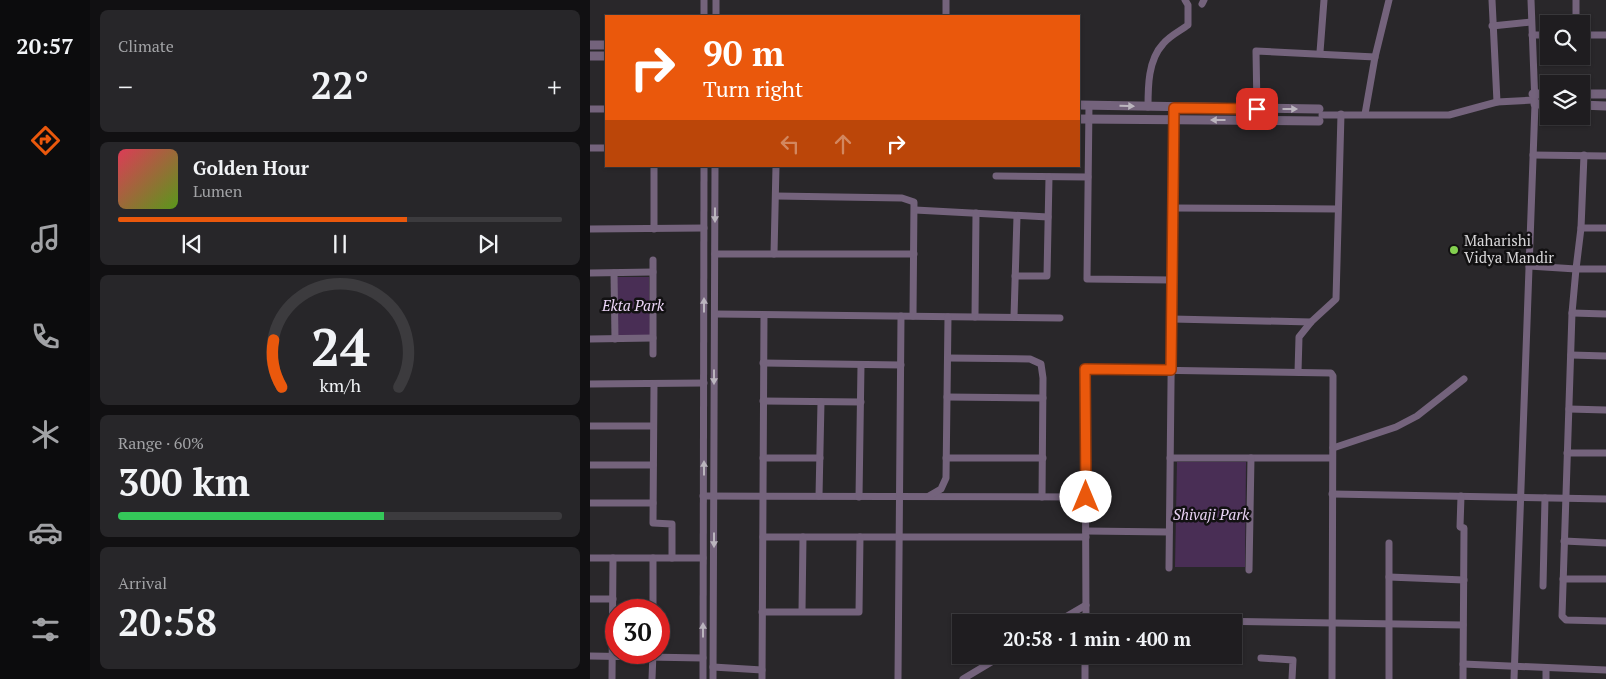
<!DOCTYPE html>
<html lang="en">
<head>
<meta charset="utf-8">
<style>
	:root { --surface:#1f1d20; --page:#272629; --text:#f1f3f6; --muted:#a1a2a5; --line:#3c3b3e; --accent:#ea580c }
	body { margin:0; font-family:"PT Serif",serif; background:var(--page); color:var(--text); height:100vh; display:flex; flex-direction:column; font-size:19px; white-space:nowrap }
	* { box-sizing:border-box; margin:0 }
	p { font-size:16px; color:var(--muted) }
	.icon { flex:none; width:28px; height:28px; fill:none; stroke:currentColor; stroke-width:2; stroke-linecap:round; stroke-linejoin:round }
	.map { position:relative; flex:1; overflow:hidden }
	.sheet { display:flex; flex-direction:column; gap:10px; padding:10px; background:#111012; width:500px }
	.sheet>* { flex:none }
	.guide { position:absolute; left:15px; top:15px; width:475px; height:152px; border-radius:0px; box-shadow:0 1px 4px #0004,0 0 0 1px var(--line); background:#ea580c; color:#fff; overflow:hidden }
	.tools { position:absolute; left:950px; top:15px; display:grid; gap:10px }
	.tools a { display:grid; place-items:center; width:50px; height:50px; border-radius:0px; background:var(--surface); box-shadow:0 1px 4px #0004,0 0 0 1px var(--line); font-size:25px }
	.speed { position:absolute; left:15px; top:599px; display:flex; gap:10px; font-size:25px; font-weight:700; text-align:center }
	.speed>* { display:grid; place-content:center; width:65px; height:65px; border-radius:50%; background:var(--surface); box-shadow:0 1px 4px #0004,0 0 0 1px var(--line); line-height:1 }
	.speed .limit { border:8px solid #d22; background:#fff; color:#111 }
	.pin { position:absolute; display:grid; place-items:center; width:42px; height:42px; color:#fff; margin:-21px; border-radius:10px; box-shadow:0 2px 8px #0006 }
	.me { position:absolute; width:55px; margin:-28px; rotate:0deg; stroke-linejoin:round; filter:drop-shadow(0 0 4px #0008) }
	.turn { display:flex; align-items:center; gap:18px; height:105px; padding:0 15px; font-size:22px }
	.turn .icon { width:65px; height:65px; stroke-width:2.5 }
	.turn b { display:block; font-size:35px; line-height:42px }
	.lanes { display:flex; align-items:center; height:48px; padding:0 15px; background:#0003; justify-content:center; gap:25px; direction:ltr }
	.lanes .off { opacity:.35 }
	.big { font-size:38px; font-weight:600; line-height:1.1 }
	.sheet .card { flex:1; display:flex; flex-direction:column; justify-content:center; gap:8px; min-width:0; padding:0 18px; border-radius:8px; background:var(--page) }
	.sheet .dial { align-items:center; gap:0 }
	.dial svg { height:130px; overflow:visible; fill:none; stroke:var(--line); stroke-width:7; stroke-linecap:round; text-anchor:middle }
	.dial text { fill:var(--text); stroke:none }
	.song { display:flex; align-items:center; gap:15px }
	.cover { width:60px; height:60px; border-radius:8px; background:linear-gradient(135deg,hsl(350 70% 55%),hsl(90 70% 35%)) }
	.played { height:5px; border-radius:2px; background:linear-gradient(90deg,var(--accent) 65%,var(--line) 65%) }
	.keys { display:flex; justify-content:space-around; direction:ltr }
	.heat { display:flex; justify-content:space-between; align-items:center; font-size:28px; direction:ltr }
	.charge { height:8px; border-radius:4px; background:linear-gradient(90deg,#34c759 60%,var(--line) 0) }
	.trip { position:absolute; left:362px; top:614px; width:290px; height:50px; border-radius:0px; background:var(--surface); box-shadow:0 1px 4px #0004,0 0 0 1px var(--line); font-weight:600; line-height:50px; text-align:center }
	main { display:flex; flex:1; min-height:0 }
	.tabs { display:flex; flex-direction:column; width:90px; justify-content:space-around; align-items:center; background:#0c0c0d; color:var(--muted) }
	.tabs .icon { width:35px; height:35px }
	.tabs .on { color:var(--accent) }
	.tabs b { font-size:22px; color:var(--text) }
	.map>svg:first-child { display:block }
</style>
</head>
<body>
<main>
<nav class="tabs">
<b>20:57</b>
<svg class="icon on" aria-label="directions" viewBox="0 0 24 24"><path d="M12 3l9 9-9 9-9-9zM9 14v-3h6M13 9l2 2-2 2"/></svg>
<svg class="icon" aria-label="music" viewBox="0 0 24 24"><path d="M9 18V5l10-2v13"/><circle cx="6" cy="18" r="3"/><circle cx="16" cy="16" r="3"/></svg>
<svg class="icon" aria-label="phone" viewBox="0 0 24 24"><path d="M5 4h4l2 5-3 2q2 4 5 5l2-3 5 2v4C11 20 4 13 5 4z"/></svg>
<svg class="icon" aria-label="climate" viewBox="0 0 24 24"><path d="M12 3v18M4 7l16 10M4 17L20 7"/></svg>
<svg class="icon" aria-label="car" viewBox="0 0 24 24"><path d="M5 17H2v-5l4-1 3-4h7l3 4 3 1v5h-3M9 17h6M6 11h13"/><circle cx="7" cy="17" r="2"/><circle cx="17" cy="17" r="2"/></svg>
<svg class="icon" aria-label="filters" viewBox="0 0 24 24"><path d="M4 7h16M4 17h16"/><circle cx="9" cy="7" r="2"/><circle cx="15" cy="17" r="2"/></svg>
</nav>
<section class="sheet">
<div class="card"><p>Climate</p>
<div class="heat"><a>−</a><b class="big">22°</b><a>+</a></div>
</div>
<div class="card">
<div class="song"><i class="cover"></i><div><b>Golden Hour</b><p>Lumen</p></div></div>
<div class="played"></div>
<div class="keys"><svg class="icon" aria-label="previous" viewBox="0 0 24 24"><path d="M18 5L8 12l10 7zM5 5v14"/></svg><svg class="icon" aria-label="pause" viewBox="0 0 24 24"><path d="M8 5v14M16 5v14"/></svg><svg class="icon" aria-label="next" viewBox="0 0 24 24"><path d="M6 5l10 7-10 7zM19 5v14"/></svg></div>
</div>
<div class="card dial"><svg viewBox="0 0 100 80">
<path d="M14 69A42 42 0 1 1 86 69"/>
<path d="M14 69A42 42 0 0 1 9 40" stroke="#ea580c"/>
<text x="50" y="56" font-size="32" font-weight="700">24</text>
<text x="50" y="72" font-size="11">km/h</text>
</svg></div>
<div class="card"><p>Range · 60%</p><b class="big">300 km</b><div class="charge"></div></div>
<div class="card"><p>Arrival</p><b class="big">20:58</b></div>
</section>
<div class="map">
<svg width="1016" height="679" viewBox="0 0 1016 679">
	<rect width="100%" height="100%" fill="#29272a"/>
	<g fill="#492e55">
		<polygon points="26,277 59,277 60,335 26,335"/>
		<polygon points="587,462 656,462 655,567 585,567"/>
	</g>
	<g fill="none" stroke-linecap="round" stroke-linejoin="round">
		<g stroke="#74637c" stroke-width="7">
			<polyline points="902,0 907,102"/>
			<polyline points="986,0 986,24"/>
			<polyline points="612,4 614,0"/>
			<polyline points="114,16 114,0"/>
			<polyline points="126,16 126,0"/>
			<polyline points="356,16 356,0"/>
			<polyline points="902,26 941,22"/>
			<polyline points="942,35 959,35"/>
			<polyline points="991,35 1016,35"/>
			<polyline points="730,52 734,0"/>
			<polyline points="499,105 497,279 582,280"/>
			<path d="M558,107C558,87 558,60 573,44C579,36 590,31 598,25V5L595,0"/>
			<polyline points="0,109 16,109"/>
			<polyline points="667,109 666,51 785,57"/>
			<polyline points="775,114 785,57 799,0"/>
			<polyline points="732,115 859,115 907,102 943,100"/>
			<polyline points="0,148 16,148"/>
			<polyline points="943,155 1016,156"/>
			<polyline points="406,176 498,177"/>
			<polyline points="186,196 312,198 324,202 323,316"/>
			<polyline points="583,208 748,209"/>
			<polyline points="325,210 458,217"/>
			<polyline points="991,228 1016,228"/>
			<polyline points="0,229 114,228"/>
			<polyline points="64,229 64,166"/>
			<polyline points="125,254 324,254"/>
			<polyline points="184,254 186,166"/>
			<polyline points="63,260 63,354"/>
			<polyline points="939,266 986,269 991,228 994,155"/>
			<polyline points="1016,269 986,269 982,313 972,616 976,620 1016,621"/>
			<polyline points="0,273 63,272"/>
			<polyline points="24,273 25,339"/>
			<polyline points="425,276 457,276 459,177"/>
			<polyline points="982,313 1016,314"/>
			<polyline points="125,314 470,318"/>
			<polyline points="385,317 386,213"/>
			<polyline points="424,317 427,216"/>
			<polyline points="582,319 721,322"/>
			<polyline points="0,339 63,338"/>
			<polyline points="981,355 1016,356"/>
			<polyline points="358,358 440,359 451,364 453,378 452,497"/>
			<polyline points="173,363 311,365"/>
			<polyline points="708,372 709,337 721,322 746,299 751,114"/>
			<polyline points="0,384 114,383"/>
			<polyline points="64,384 63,523 82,524 82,558"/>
			<polyline points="357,397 453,398"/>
			<polyline points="173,401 271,402"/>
			<polyline points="979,409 1016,410"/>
			<polyline points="0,426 63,426"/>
			<polyline points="743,448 806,427 827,416 874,379"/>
			<polyline points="977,453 1016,453"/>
			<polyline points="173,458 230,458"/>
			<polyline points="356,458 453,458"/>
			<polyline points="580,458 742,458"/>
			<polyline points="0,465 63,465"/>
			<polyline points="742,494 1016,499"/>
			<polyline points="113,496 496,497"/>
			<polyline points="229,496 231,402"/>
			<polyline points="339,496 351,489 356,478 358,317"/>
			<polyline points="871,496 870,527 874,528 873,679"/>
			<polyline points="269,497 271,365"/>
			<polyline points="0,503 63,503"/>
			<polyline points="496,531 579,532"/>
			<polyline points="173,537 496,537"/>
			<polyline points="974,541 1016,543"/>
			<polyline points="0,558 113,558"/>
			<polyline points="579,568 584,108"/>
			<polyline points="659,570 661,458"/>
			<polyline points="799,577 874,580"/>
			<polyline points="973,579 1016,579"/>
			<polyline points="953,586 955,498"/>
			<polyline points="0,599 23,599"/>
			<polyline points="63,610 63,558"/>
			<polyline points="212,611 213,537"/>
			<polyline points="172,612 269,612 270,537"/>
			<polyline points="496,619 873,625"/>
			<polyline points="467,622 496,605"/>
			<polyline points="496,622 495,369 741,373 743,376 742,679"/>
			<polyline points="0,656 113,658"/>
			<polyline points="671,658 703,660 702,679"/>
			<polyline points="873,664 1016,670"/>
			<polyline points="123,667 172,670"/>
			<polyline points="22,679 23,558"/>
			<polyline points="62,679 63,653"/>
			<polyline points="113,679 114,166"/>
			<polyline points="123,679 125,166"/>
			<polyline points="172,679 174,315"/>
			<polyline points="308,679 311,316"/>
			<polyline points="373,679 413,655"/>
			<polyline points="495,679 495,655"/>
			<polyline points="799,679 799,543"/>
			<polyline points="924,679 945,104 941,0"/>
			<polyline points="956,679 956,668"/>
		</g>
		<g stroke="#74637c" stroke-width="9">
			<polyline points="0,45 16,45"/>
			<polyline points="0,56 16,56"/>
			<polyline points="943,94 959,94"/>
			<polyline points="991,94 1016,94"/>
			<polyline points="945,104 959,104"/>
			<polyline points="489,105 729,109"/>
			<polyline points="991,105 1016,106"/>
			<polyline points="489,119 729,121"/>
		</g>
	</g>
	<defs><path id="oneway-solid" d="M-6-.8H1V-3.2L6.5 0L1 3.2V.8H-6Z" transform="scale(1.25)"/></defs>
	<g fill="#bbb5be">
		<use href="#oneway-solid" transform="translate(537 106) rotate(2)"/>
		<use href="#oneway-solid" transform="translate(700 109)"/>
		<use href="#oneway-solid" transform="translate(628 120) rotate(-180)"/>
		<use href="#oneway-solid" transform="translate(125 215) rotate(90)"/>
		<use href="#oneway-solid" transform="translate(114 305) rotate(-90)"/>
		<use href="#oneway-solid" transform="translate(124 377) rotate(90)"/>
		<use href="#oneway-solid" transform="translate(114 468) rotate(-90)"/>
		<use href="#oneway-solid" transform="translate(124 540) rotate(90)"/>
		<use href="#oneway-solid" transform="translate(113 630) rotate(-90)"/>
	</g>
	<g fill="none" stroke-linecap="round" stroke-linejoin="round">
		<g stroke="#983908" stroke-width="12">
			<polyline id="route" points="496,497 495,369 581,370 584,108 667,109"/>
		</g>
		<use href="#route" stroke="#ea580c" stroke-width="9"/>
	</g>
	<circle fill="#83d04f" stroke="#121112" stroke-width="2" cx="864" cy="250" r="5"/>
	<g text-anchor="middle" stroke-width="5" stroke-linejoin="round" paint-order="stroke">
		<g font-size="15" fill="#d9d8da" stroke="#121112" text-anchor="start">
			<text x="874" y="246">Maharishi<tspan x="874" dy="17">Vidya Mandir</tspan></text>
		</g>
		<g font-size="15" font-style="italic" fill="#ead4f5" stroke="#121112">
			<text x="43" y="311">Ekta Park</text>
			<text x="621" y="520">Shivaji Park</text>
		</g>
	</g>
</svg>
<div class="tools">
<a><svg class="icon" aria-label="search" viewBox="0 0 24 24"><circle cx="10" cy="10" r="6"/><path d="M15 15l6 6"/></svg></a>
<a><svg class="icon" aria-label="layers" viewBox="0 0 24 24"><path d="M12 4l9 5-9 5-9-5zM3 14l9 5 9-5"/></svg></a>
</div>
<div class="speed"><div class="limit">30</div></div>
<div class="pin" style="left:667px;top:109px;background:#d93025"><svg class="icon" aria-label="arrive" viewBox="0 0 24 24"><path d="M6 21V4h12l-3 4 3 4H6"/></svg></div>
<svg class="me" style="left:496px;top:497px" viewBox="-20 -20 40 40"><circle r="19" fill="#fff"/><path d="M0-13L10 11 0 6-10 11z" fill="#ea580c"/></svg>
<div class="trip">20:58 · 1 min · 400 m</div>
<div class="guide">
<div class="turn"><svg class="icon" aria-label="right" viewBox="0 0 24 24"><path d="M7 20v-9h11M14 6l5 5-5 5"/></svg><div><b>90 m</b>Turn right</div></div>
<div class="lanes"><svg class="icon off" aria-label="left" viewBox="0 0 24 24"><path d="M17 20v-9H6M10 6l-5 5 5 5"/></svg><svg class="icon off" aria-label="ahead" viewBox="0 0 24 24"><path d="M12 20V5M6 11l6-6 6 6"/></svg><svg class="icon" aria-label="right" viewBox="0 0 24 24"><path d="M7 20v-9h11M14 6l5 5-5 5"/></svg></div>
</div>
</div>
</main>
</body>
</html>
